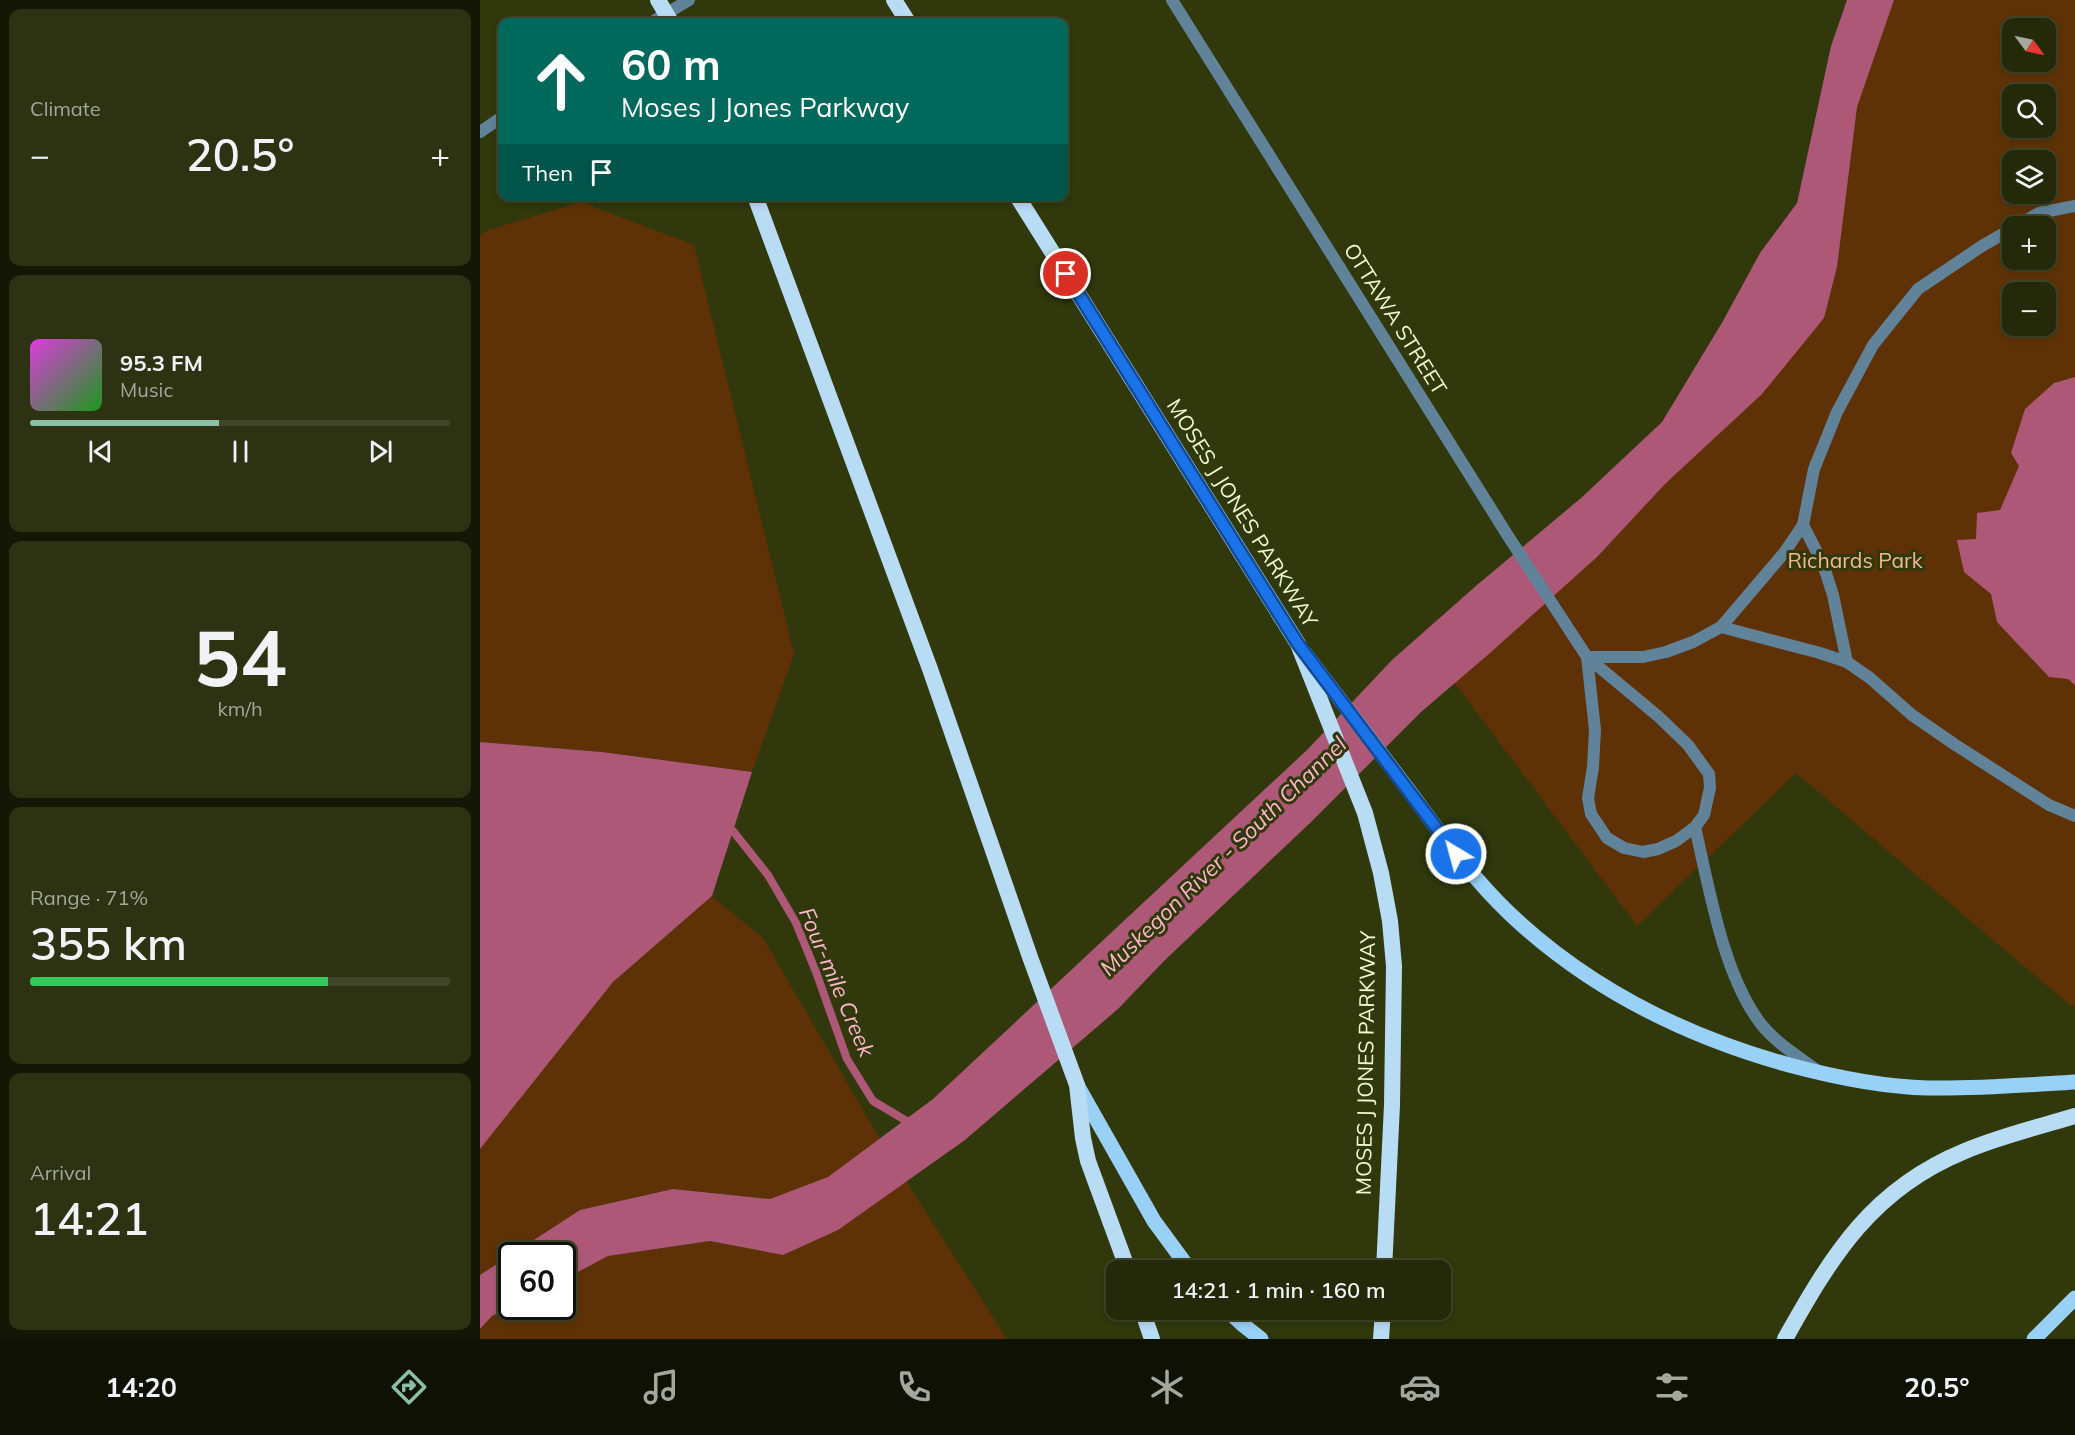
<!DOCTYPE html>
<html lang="en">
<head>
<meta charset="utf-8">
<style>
	:root { --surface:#242a09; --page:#2c3212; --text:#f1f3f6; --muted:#a3a79c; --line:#41462a; --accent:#8abfa5 }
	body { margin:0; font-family:Mulish,sans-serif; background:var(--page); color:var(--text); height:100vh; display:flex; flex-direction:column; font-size:22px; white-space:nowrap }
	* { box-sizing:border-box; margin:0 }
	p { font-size:20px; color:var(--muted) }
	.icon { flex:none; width:33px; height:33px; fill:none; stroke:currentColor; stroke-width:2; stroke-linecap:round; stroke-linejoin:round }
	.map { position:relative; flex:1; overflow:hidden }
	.side { display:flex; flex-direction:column; gap:9px; padding:9px; background:#141705; width:480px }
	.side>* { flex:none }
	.top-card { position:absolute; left:18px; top:18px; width:570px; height:183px; border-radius:12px; box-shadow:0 3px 9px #0003,0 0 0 2px var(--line); background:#00695c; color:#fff; overflow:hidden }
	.needle { width:39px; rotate:123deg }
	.fabs { position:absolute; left:1522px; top:18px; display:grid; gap:12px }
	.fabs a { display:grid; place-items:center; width:54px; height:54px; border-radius:12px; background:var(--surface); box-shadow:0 3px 9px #0003,0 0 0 2px var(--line); font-size:30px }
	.speed { position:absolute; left:18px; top:1242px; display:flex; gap:12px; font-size:30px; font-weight:700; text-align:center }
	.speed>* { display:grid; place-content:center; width:78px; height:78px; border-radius:50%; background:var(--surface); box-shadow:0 3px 9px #0003,0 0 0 2px var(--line); line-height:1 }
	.speed .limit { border:3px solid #111; border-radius:9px; background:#fff; color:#111 }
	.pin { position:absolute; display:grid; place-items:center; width:51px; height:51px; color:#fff; margin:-26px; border:3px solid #fff; border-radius:50%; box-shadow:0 2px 6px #0007 }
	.me { position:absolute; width:66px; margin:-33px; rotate:323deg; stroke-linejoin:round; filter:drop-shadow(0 0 4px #0008) }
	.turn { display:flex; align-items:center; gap:21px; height:126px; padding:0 24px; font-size:27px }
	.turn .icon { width:78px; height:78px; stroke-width:2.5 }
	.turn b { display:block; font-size:42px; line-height:51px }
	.then { display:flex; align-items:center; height:57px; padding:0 24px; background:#0003; gap:12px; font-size:22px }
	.big { font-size:45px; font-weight:600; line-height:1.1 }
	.side .widget { flex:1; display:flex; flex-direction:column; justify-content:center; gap:9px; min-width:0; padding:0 21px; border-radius:12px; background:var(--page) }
	.side .dial { align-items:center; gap:0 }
	.dial b { font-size:78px; line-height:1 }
	.song { display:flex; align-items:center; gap:18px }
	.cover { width:72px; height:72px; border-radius:9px; background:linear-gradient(135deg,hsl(300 70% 55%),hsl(120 70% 35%)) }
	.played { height:6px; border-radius:3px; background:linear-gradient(90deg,var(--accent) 45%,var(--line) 45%) }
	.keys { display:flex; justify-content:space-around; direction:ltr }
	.heat { display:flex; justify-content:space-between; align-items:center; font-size:33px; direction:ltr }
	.charge { height:9px; border-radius:4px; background:linear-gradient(90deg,#34c759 71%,var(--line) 0) }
	.trip { position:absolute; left:626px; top:1260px; width:345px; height:60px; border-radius:12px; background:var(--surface); box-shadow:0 3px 9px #0003,0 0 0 2px var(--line); font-weight:600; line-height:60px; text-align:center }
	.tabs { display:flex; height:96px; justify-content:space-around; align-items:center; background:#0e1104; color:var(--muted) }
	.tabs .icon { width:42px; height:42px }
	.tabs .selected { color:var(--accent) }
	.tabs b { font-size:27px; color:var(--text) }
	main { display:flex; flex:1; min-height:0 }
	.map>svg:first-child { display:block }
</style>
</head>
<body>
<main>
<section class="side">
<div class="widget"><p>Climate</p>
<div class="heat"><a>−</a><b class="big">20.5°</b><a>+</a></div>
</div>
<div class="widget">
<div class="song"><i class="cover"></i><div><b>95.3 FM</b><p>Music</p></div></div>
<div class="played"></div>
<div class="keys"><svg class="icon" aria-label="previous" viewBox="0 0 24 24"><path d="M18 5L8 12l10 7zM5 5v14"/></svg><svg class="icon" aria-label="pause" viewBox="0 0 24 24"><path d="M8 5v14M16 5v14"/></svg><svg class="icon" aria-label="next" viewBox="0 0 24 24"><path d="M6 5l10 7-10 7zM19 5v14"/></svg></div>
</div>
<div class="widget dial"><b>54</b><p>km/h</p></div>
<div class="widget"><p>Range · 71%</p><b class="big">355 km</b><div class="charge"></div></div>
<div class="widget"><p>Arrival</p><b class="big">14:21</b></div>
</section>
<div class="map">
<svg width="1595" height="1339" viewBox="0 0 1595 1339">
	<rect width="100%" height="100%" fill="#30380c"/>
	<g fill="#5e3206" fill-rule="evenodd">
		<path d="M1388,0H1595V1005L1591,1006L1316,773L1157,926L952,653L1139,494L1326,234ZM1533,28H1566V62H1533ZM1533,94H1566V128H1533ZM1533,160H1566V194H1533ZM1533,226H1566V260H1533ZM1533,292H1566V326H1533Z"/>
		<polygon points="101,202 214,245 314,654 272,772 122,752 0,742 0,236 8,230"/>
		<polygon points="232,896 283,938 400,1139 348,1177 290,1199 193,1189 100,1210 0,1275 0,1149 133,982"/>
		<polygon points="426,1181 527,1339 0,1339 0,1329 12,1316 31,1306 82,1306 83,1280 128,1256 230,1241 303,1255 358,1229"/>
	</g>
	<g fill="#ad5877">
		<polygon points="1367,0 1414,0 1377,107 1357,267 1344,318 1282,394 1185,484 1117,557 1010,653 941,712 829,824 685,960 638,1009 485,1140 358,1230 303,1255 230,1241 128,1256 83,1280 82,1256 32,1256 31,1306 12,1316 0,1329 0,1275 100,1210 193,1189 290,1199 348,1177 453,1099 828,749 912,660 997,585 1101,498 1182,422 1243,321 1280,253 1317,203 1351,46"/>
		<polygon points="1595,377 1595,685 1588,679 1569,677 1517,622 1511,594 1484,572 1477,540 1496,539 1497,513 1520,510 1539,466 1531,453 1545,409 1574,383"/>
		<polygon points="0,742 122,752 272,772 232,896 133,982 0,1149"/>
	</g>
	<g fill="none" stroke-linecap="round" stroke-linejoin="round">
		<polyline stroke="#ad5877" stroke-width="8" points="243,829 253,831 288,875 316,923 336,972 367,1059 393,1101 435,1126"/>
		<path stroke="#61839a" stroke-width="12" d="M1215,827C1229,887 1243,975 1281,1024C1296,1043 1319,1057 1338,1071"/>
		<g stroke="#61839a" stroke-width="12">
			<polyline points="692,0 1028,536 1107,657 1179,717 1208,745 1229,774 1230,788 1224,815 1215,827 1196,841 1178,849 1163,852 1144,848 1127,838 1111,814 1108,798 1113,767 1115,730 1107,657"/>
			<polyline points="172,22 209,0"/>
			<polyline points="0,132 22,117"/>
			<polyline points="1536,226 1559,213 1595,206"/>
			<polyline points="1323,525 1343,564 1353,595 1367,662"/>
			<polyline points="1241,627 1340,653 1367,662 1390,678 1432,715 1474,744 1569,805 1595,816"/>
			<polyline points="1107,657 1163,657 1186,652 1213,642 1241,627 1304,553 1323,525 1334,469 1357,412 1393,345 1438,289 1502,246 1533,228"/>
		</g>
		<g stroke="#98d0f6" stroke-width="15">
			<path d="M824,652C859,698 893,743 927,788C959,831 990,876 1029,913C1108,988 1204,1036 1309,1065C1354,1077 1401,1087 1448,1088C1497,1089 1546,1085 1595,1082"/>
			<polyline points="597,1085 674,1221 710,1270"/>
			<polyline points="747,1310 762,1324 781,1339"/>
			<polyline points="1554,1339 1595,1298"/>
		</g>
		<g stroke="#b8dcf4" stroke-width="16">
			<polyline points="178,0 191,22"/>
			<polyline points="414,0 428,22"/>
			<polyline points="275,196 450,669 550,957 597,1085 603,1138 608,1161 648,1270"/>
			<polyline points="537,196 818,644 885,813 901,873 910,921 914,966 912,1105 904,1270"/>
			<polyline points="662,1310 672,1339"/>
			<polyline points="901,1339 903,1310"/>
			<path d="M1305,1339C1352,1255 1392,1189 1485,1151C1520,1136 1559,1127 1595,1116"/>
		</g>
	</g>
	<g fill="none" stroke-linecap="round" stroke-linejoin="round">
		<g stroke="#114b97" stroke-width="15">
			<polyline id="route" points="586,274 818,644 976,854"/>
		</g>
		<use href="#route" stroke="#1a73e8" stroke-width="10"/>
	</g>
	<g text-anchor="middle" stroke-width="6" stroke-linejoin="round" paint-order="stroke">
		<g font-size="21" fill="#eff9d0" stroke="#30380c">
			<text transform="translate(915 319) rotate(58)" y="7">OTTAWA STREET</text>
			<text transform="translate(762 513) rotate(58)" y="7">MOSES J JONES PARKWAY</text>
			<text transform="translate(886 1063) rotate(-89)" y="7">MOSES J JONES PARKWAY</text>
		</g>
		<g font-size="21" fill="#f2b98e" stroke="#30380c">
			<text x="1375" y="568">Richards Park</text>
		</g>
		<g font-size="22" font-style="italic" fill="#feb6cd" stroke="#30380c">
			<text transform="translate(743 856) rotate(-44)" y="8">Muskegon River - South Channel</text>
			<text transform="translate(357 982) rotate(67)" y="8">Four-mile Creek</text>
		</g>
	</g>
</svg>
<div class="fabs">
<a><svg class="needle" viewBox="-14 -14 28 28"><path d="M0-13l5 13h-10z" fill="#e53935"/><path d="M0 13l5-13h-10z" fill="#a3a79c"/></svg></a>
<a><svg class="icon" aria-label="search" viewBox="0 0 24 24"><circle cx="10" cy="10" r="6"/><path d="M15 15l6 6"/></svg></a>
<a><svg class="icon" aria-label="layers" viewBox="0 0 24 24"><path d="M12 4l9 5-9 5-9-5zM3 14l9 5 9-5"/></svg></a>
<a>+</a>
<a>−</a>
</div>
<div class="speed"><div class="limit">60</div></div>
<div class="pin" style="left:586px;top:274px;background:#d93025"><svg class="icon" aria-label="arrive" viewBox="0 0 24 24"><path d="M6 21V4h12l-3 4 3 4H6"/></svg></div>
<svg class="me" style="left:976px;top:854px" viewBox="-20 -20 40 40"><circle r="17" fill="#1a73e8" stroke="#fff" stroke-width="3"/><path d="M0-11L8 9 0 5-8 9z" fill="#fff"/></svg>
<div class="trip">14:21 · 1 min · 160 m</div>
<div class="top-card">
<div class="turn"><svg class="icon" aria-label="ahead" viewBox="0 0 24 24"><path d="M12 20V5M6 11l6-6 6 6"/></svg><div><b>60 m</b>Moses J Jones Parkway</div></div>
<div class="then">Then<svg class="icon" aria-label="arrive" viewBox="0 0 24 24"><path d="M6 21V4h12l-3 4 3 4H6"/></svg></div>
</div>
</div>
</main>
<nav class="tabs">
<b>14:20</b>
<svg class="icon selected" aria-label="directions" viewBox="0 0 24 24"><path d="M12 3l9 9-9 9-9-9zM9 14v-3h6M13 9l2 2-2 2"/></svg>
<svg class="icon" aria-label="music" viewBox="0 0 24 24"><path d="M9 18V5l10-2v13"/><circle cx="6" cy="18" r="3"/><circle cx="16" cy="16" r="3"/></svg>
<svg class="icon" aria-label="phone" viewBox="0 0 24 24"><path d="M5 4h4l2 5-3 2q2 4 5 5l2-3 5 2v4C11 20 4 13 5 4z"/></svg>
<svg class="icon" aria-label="climate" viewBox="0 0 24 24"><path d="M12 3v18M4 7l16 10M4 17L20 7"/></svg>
<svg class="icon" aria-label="car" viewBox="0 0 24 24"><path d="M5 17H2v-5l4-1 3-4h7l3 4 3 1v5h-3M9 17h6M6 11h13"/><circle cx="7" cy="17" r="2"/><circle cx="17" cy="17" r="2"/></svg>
<svg class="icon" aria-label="filters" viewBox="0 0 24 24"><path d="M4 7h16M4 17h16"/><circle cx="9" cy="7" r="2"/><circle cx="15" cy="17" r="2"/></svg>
<b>20.5°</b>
</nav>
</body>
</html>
